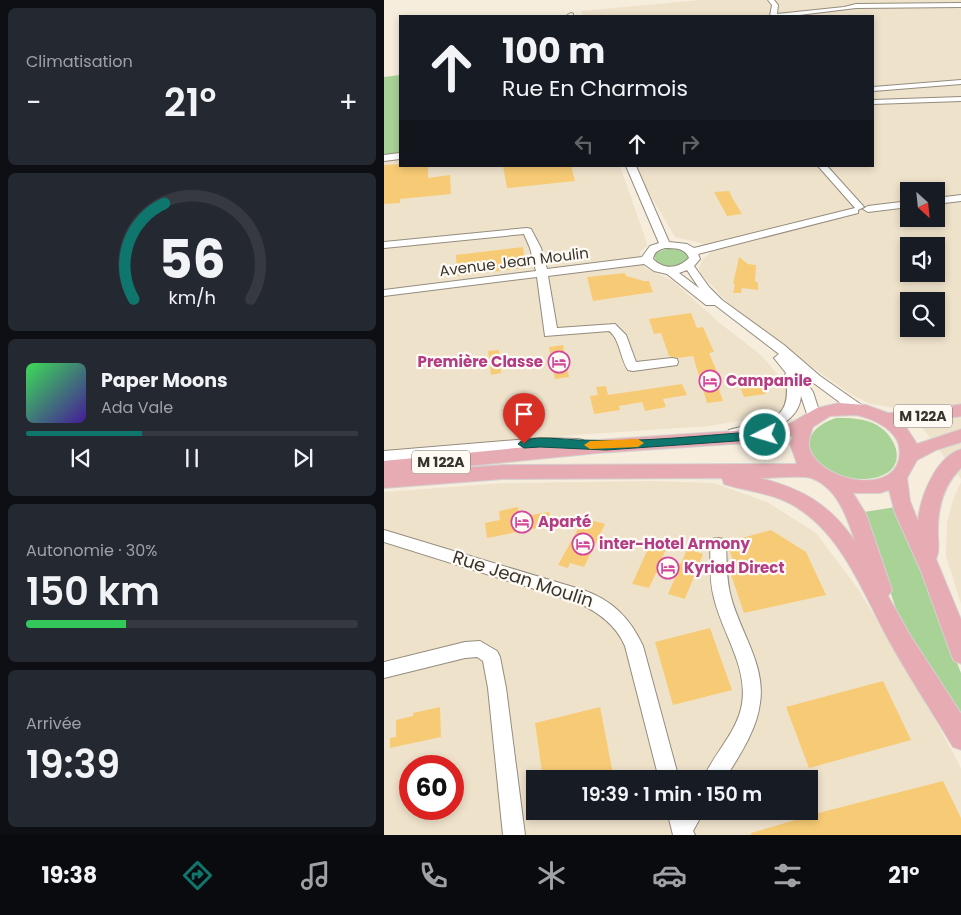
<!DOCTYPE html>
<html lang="fr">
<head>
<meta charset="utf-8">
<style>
	:root { --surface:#171b24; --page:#242831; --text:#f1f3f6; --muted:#9ea1a6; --line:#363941; --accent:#0f766e }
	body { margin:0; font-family:Poppins,sans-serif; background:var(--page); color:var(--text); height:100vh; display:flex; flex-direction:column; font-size:19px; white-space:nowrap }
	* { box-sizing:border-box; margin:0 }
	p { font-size:16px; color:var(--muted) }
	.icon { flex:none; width:28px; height:28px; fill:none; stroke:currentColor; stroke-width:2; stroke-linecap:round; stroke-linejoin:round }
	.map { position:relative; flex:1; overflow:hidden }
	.panel { display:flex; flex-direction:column; gap:8px; padding:8px; background:#0d0f14; width:384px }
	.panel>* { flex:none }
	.banner { position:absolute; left:15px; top:15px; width:475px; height:152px; border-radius:0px; box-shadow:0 2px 8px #0003; background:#171b24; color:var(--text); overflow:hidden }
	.needle { width:32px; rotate:153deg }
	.controls { position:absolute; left:516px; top:182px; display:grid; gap:10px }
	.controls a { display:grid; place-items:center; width:45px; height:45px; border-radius:0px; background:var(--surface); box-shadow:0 2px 8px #0003; font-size:25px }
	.speed { position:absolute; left:15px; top:755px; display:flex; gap:10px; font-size:25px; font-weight:700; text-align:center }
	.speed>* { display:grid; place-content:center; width:65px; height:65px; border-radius:50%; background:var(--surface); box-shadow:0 2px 8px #0003; line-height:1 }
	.speed .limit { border:8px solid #d22; background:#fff; color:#111 }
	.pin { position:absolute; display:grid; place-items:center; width:42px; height:42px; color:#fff; margin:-51px -21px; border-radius:50% 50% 50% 0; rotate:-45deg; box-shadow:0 0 5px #0007 }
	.pin .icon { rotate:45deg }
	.me { position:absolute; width:55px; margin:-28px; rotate:265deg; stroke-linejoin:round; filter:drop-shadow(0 0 4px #0008) }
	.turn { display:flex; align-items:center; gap:18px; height:105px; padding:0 20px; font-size:22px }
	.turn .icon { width:65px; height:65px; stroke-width:2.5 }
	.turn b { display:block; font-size:35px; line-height:42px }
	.lanes { display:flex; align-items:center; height:48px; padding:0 20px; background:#0003; justify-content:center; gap:25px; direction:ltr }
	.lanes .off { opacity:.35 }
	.big { font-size:38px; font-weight:600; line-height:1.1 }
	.panel .widget { flex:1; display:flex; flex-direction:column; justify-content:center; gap:8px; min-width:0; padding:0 18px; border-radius:8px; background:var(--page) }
	.panel .dial { align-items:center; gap:0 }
	.dial svg { height:130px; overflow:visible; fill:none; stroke:var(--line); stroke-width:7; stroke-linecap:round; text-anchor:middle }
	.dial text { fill:var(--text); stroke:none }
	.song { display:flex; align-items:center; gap:15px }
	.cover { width:60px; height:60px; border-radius:8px; background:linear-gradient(135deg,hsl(130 70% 55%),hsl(260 70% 35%)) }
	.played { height:5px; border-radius:2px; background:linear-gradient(90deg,var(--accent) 35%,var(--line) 35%) }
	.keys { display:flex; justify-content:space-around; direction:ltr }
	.heat { display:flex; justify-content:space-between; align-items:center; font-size:28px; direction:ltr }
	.charge { height:8px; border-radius:4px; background:linear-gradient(90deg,#34c759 30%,var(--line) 0) }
	.trip { position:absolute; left:142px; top:770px; width:292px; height:50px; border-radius:0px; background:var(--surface); box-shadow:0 2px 8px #0003; font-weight:600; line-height:50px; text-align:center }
	.menu { display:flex; height:80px; justify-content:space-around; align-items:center; background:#090b0e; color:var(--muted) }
	.menu .icon { width:35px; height:35px }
	.menu .on { color:var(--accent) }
	.menu b { font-size:22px; color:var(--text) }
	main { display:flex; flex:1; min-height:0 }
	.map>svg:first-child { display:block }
</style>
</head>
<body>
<main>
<section class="panel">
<div class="widget"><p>Climatisation</p>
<div class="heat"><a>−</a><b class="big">21°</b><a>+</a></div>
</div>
<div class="widget dial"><svg viewBox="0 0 100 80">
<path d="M14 69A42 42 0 1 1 86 69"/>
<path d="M14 69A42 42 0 0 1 33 10" stroke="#0f766e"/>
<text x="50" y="56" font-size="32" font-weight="700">56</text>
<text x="50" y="72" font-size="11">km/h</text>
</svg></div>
<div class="widget">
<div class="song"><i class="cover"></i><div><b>Paper Moons</b><p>Ada Vale</p></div></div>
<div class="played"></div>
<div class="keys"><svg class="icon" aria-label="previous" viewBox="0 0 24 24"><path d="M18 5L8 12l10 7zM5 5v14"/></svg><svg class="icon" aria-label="pause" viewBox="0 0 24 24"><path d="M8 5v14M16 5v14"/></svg><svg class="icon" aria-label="next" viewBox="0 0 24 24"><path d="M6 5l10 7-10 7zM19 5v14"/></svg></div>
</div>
<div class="widget"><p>Autonomie · 30%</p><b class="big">150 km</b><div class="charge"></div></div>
<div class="widget"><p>Arrivée</p><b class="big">19:39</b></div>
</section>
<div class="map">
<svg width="578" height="835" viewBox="0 0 578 835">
	<rect width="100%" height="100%" fill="#f6eddd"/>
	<g fill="#efe2cb" fill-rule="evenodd">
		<path d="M316,0H577V479L525,410L486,404L465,393L401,348L345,304L316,273L315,268L319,259L327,252L317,243L291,237L262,188L253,166H489V16H199L197,11ZM525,191H552V219H525ZM525,246H552V274H525ZM525,301H552V329H525Z"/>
		<polygon points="16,159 16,166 236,166 263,243 263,246 256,252 261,268 289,281 337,324 378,356 401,383 403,392 401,405 393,413 381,417 325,426 191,435 0,456 0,161"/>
		<path d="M270,481L330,483L383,502L432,533L474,589L528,677L574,762L577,769V835H0V492L121,483ZM26,766H69V809H26ZM151,779H426V811H151Z"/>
		<polygon points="577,482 577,604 562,556 563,523 569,500"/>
	</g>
	<g fill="#a9d297">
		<polygon points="16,75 16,155 0,156 0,77"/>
		<path d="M285,248L300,251L305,256V259C296,268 284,269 273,263L270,256L272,253Z"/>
		<path d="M452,418C466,418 480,418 493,425C514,438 524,468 494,477C447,490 391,439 452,418Z"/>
		<polygon points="512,507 577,673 577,722 524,635 513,612 480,512"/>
	</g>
	<g fill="#f7cb75">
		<polygon points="16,164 16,166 44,166 44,178 66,175 67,194 16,199 16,203 0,204 0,165"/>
		<polygon points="119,166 187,166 191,181 123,188"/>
		<polygon points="345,191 349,199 358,214 343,216 330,192"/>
		<polygon points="139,247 142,268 73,276 72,255"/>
		<polygon points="355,257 364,264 372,265 371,281 374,283 374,290 358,288 357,293 349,293 351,284 349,284"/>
		<polygon points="241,273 242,276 260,281 265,281 269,292 209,301 203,277"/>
		<polygon points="307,313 313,328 319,327 330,352 325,353 337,381 332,381 339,401 323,403 309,356 294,358 285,356 277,333 270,334 265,319"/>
		<polygon points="179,345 185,377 171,379 165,347"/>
		<polygon points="115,350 117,373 107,375 104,351"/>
		<polygon points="374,376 382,394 360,397 353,379"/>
		<polygon points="298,384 303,395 279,399 282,407 261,411 258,402 235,406 236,410 210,414 206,396 214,395 212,387 222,386 224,395"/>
		<polygon points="134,507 135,517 165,512 168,525 103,538 101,523 116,520 115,511"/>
		<polygon points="200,518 221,524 200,567 186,563 184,568 174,565"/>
		<polygon points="387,530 422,552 442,595 360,613 345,569 345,565 350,564 343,542"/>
		<polygon points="268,540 284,545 278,558 297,564 303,549 319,554 301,599 284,594 291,578 272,573 265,588 248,584"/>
		<polygon points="326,628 348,690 289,705 271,642"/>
		<polygon points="499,681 527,740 425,768 402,707"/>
		<polygon points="56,707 57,737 6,748 6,738 12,737 12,720 29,716 29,713"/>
		<polygon points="216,707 230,779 159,779 151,723"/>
		<polygon points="559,781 578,820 578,835 367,835 367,833 442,811"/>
	</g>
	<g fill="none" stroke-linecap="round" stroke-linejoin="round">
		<g stroke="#948c7d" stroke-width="2">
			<g id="minor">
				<polygon points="384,0 390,0 394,5 393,14 460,7 472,4 578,3 578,7 472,8 407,16 386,16 388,5"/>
				<polygon points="187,13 189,14 189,16 182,16"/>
				<polygon points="578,80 578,84 489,91 489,87"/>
				<polygon points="578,97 578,101 489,104 489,100"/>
				<polygon points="16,153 16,159 0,161 0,155"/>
				<path d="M242,166H252L285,242L303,244L310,248L471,208L434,166H443L480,207L474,210V213L314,254L316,259L310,266L325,287L338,300L400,345L436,376L479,406L481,409L479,412H469L416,373L429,392L437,417L435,420H425L417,396C415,421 389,430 368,435C361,437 353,440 345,438L343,434L345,430C381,420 411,424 401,375L402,373L390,358L395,354L331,305H322L283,274L270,271L260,264L164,276L173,328L231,324L242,335L252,362L288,358L293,359L294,362L293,365L249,371L244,370C236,358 236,339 225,331L161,336L153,277L0,296V290L152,271L146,248L140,234L0,248V242L143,228L147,229L157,248L163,269L258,257L266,246L275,243ZM281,248C292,248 301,248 305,258C294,269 280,270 269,259C270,252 274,250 281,248ZM303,270L315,288L295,273Z"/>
				<polygon points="578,195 578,201 552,204 552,198"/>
				<polygon points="525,201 525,207 484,212 479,209 484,206"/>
				<polygon points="156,438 194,439 199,440 201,444 199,448 194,449 156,448 0,461 0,451"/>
				<path d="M0,530L199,590C228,600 246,618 259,646L295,779H275L241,646C232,625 215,613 195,603L0,542Z"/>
				<path d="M334,538L340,539L342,544C343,562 342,580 347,597C356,632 382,665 376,703C373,730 355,756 341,779H319C330,753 353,733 358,704C364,666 338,633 330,598C325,580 327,562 326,544L328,539Z"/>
				<polygon points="96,641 113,651 116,657 122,688 141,835 119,835 104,688 99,661 93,657 81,658 0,678 0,662 81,642"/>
				<polygon points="283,811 320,811 309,831 311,835 289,835"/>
			</g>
		</g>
		<g stroke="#d3d2d1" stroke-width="2">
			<path id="major" d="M455,403L482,405L504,413L526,412L578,404V416L520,424L533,444L578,429V442L552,450L533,460L523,478L526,501L534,521C536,497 552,456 578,449V467C558,486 553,510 554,536C554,544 556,551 552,559L578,622V664L570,661L567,654L537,571L511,513L505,490L496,493H469L482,514L508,590L504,596L526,635L578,715V750L569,747C549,713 527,680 508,646C481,599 461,537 412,507C390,493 365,492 340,484L338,478L119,479L0,488V461L214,440L380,429L405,424L433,408ZM472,415C487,418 505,426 513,440C516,446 516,453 515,459C507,497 431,479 425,446C424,440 427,433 429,427L446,416ZM409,436L406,444L413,464L119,465L35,471L214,453L363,443ZM376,478C388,478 418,475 427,478C453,487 463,517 471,541C445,504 419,489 376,478Z"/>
		</g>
		<use href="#minor" fill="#fff" fill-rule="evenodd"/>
		<use href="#major" fill="#e7acb3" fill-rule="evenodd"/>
	</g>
	<path fill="#0f766e" stroke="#0a4d48" d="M381,431L387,435L381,439L222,450L156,447L140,448L134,444C140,434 184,440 197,440C258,443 320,435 381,431Z"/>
	<polygon fill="#f59e0b" points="254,439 260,443 254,447 206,449 200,445 206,441"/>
	<defs>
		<g id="hotel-ring" transform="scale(1.125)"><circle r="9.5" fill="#fffbf4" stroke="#d1479c" stroke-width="1.5"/><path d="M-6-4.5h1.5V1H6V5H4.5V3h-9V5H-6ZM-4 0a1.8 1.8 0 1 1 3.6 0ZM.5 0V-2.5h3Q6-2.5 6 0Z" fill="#d1479c"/></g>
	</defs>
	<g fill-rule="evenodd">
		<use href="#hotel-ring" x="175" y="362"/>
		<use href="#hotel-ring" x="326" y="381"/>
		<use href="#hotel-ring" x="138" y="522"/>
		<use href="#hotel-ring" x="199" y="544"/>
		<use href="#hotel-ring" x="284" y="568"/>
	</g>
	<g text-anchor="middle" stroke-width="4.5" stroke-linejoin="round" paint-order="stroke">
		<g fill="#fffbf4" stroke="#737069" stroke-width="1">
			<rect x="510" y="404.5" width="58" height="23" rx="4"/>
			<rect x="28" y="450.5" width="58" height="23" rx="4"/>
		</g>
		<g font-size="14" font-weight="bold" fill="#37342d">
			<text x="539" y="421">M 122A</text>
			<text x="57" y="467">M 122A</text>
		</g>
		<g font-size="15" fill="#37342d" stroke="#fffbf4">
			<text transform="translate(130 262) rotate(-7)" y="5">Avenue Jean Moulin</text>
		</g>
		<g font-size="15" font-weight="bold" fill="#b23c85" stroke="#fffbf4" text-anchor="start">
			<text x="159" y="367" text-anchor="end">Première Classe</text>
			<text x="342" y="386">Campanile</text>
			<text x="154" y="527">Aparté</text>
			<text x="215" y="549">inter-Hotel Armony</text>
			<text x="300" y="573">Kyriad Direct</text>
		</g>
		<g font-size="18" fill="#37342d" stroke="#fffbf4">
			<text transform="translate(139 579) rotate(18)" y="6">Rue Jean Moulin</text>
		</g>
	</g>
</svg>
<div class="controls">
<a><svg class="needle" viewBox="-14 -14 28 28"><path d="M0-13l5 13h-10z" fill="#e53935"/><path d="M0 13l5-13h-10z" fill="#9ea1a6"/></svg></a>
<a><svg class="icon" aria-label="sound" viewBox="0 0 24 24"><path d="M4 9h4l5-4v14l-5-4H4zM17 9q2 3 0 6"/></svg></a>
<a><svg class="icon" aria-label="search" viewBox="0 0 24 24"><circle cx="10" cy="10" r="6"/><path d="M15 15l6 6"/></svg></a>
</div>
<div class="speed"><div class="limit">60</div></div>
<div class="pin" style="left:140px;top:444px;background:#d93025"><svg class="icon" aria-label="arrive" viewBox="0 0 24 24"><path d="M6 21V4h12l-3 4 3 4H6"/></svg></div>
<svg class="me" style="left:381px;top:435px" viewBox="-20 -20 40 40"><circle r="17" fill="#0f766e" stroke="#fff" stroke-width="3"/><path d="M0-11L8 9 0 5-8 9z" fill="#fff"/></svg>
<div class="trip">19:39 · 1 min · 150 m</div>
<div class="banner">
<div class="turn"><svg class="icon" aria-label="ahead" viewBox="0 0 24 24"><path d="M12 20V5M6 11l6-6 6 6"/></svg><div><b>100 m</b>Rue En Charmois</div></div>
<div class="lanes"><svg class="icon off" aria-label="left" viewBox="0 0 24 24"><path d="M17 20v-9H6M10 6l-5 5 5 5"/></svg><svg class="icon" aria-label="ahead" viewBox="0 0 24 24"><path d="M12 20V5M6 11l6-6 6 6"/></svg><svg class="icon off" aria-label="right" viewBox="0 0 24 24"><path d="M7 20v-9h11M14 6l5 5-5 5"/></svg></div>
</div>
</div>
</main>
<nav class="menu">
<b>19:38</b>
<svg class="icon on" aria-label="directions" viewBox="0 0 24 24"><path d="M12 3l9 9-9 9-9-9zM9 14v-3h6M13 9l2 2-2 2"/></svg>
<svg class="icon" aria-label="music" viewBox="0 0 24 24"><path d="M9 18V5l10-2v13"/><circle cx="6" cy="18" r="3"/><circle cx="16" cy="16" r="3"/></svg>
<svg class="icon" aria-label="phone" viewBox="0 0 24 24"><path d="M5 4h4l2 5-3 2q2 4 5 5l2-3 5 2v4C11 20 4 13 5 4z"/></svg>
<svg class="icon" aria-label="climate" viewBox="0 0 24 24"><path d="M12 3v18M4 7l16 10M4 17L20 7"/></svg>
<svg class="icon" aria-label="car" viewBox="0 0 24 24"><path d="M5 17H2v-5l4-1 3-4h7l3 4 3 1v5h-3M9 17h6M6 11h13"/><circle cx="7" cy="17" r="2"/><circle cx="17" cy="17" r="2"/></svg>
<svg class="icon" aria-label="filters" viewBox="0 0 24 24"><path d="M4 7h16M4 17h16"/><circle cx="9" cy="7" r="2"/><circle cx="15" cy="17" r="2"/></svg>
<b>21°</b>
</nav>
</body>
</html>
